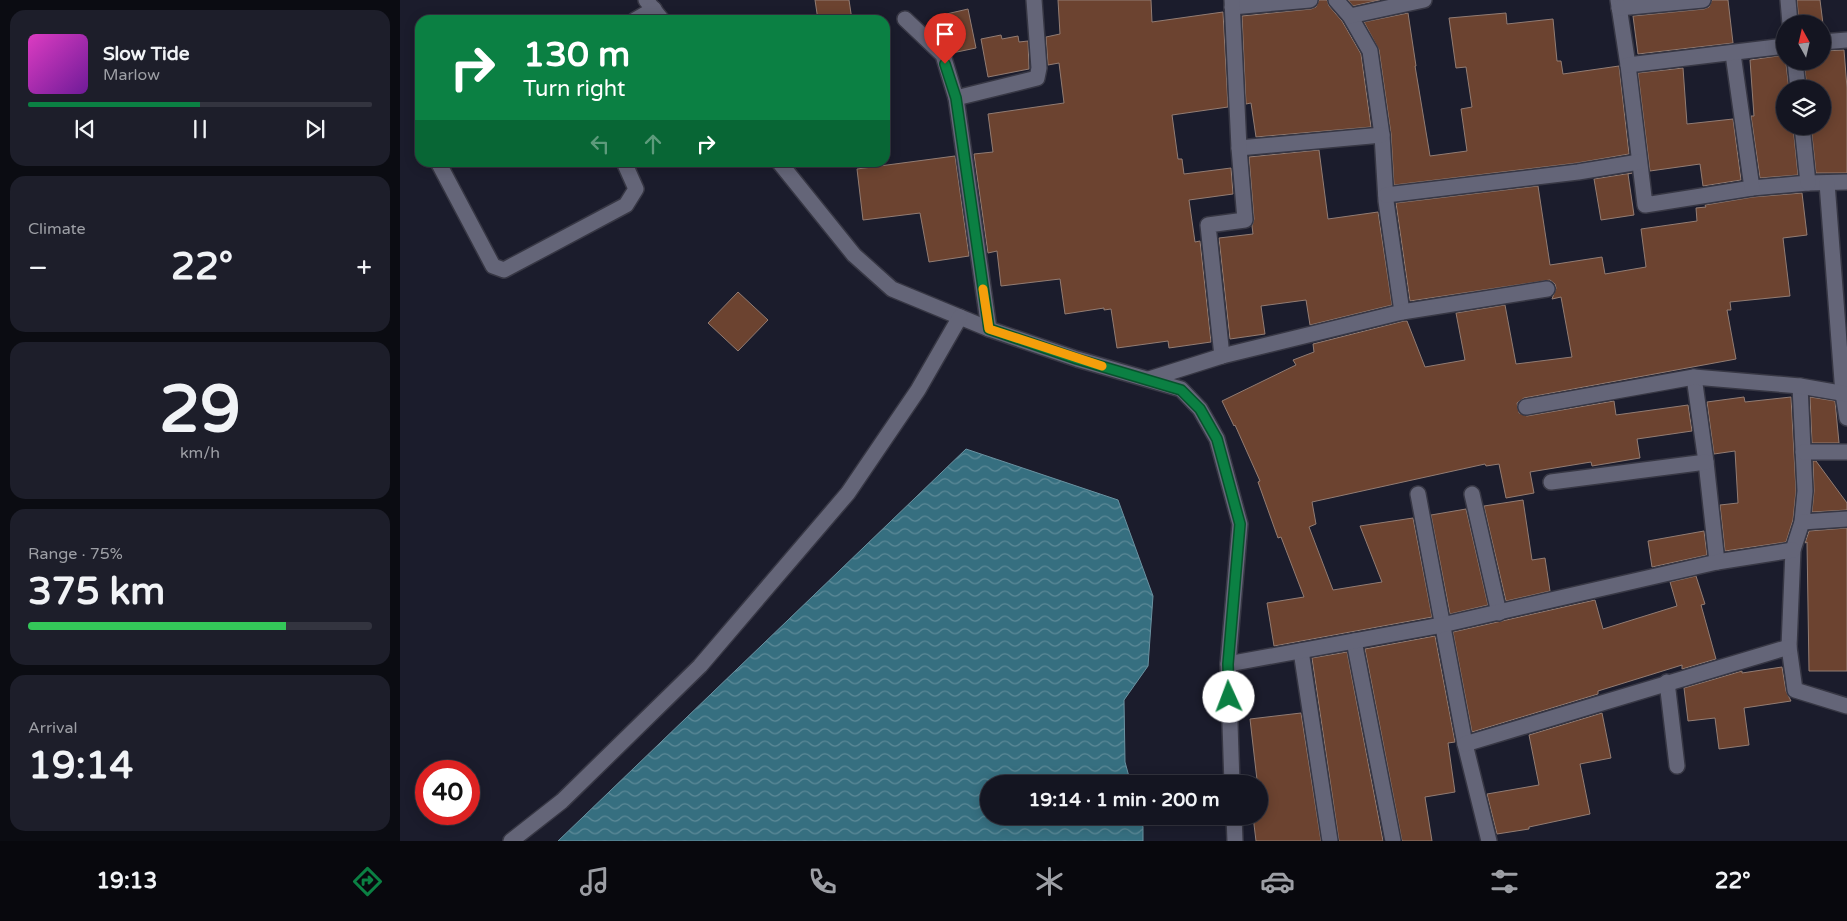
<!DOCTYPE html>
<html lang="en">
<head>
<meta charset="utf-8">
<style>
	:root { --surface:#141521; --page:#1d1e2a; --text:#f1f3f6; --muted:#9d9fa5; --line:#33343f; --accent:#0b8043 }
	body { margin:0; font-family:"Varela Round",sans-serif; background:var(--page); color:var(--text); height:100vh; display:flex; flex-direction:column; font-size:19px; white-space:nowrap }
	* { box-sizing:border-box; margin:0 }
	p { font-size:16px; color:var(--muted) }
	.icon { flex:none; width:28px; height:28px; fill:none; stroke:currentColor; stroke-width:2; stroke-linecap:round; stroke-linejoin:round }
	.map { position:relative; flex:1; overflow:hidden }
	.panel { display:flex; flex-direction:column; gap:10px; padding:10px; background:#0b0c12; width:400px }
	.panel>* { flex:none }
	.guide { position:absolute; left:15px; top:15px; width:475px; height:152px; border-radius:15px; box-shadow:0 2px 12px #0003,0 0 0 1px var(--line); background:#0b8043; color:#fff; overflow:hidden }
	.needle { width:32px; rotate:352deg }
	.buttons { position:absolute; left:1376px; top:15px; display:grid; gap:10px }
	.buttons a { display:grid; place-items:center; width:55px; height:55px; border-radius:50%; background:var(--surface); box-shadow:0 2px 12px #0003,0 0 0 1px var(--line); font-size:25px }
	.speed { position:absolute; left:15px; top:760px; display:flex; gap:10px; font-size:25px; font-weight:700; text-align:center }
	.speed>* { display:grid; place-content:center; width:65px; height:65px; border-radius:50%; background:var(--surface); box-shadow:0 2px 12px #0003,0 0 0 1px var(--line); line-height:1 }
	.speed .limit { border:8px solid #d22; background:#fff; color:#111 }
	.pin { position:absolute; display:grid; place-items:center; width:42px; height:42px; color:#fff; margin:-51px -21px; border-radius:50% 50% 50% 0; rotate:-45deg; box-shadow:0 0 5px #0007 }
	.pin .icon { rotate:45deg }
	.me { position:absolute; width:55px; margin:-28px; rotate:358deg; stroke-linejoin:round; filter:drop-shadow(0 0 4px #0008) }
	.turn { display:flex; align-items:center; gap:18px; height:105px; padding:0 25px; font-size:22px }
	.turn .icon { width:65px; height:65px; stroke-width:2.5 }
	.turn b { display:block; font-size:35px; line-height:42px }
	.lanes { display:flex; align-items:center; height:48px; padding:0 25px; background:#0003; justify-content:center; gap:25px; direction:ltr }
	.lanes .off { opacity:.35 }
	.big { font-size:38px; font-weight:700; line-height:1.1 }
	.panel .card { flex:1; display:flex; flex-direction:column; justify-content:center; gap:8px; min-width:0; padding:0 18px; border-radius:15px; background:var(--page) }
	.panel .dial { align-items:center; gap:0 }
	.dial b { font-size:65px; line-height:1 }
	.song { display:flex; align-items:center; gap:15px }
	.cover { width:60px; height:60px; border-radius:8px; background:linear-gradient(135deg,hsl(310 70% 55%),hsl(280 70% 35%)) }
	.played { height:5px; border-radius:2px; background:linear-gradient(90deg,var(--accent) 50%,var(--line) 50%) }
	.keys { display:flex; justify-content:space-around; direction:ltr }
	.heat { display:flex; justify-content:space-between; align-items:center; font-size:28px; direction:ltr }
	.charge { height:8px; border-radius:4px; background:linear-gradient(90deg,#34c759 75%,var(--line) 0) }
	.trip { position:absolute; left:580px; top:775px; width:288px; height:50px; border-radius:25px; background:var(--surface); box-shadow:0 2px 12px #0003,0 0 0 1px var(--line); font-weight:700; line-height:50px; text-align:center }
	.tabs { display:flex; height:80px; justify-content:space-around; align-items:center; background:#08080d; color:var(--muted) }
	.tabs .icon { width:35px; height:35px }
	.tabs .on { color:var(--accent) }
	.tabs b { font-size:22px; color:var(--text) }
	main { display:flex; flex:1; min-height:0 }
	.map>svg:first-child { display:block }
</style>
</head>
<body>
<main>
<section class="panel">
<div class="card">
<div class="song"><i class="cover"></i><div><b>Slow Tide</b><p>Marlow</p></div></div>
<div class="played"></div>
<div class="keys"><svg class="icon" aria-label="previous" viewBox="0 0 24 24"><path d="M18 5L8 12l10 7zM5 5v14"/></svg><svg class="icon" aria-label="pause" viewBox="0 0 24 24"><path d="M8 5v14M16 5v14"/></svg><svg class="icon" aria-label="next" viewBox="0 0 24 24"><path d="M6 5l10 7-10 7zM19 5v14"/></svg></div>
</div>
<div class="card"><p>Climate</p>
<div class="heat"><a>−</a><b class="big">22°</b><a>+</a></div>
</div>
<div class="card dial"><b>29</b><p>km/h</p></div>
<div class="card"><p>Range · 75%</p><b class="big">375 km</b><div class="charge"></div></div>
<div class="card"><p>Arrival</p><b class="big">19:14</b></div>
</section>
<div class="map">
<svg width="1447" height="841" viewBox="0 0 1447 841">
	<defs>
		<pattern id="water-waves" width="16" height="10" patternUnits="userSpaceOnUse" patternTransform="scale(1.25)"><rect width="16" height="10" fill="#366f80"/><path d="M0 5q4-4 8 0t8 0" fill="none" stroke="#5d8a98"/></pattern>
	</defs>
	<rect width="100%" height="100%" fill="#1b1c2c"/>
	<polygon fill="url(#water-waves)" stroke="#6a92a1" points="566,449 718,500 753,596 748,666 724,700 725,762 731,784 589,784 589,816 740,816 743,827 743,841 158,841"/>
	<g fill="#6c4330" stroke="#927c73">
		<polygon points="415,0 449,0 452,20 418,20"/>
		<polygon points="658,0 751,0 752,22 823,12 828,107 772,115 778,159 782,159 784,174 831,168 833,194 789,200 795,242 800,241 811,342 769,348 768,341 717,348 711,309 704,310 704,308 665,314 660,279 601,286 597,251 588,253 574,154 593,152 588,114 664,103 659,63 648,65 646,37 660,34"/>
		<polygon points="919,0 927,0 929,6 942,21 961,54 971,127 856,137 851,103 846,104 842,16 911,9 916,7"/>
		<polygon points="948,0 980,0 953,6"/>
		<polygon points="1312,0 1328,0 1333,43 1238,54 1233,16 1304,9 1309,7"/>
		<polygon points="1397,0 1420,0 1424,32 1422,24 1399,24"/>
		<polygon points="568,9 576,48 552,53 548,47 542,15"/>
		<polygon points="1008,13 1016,66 1015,66 1030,156 1067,151 1061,109 1072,107 1066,67 1056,68 1049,18 1106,13 1107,24 1153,19 1157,61 1161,61 1163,74 1219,66 1229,154 1177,163 994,185 991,134 979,50 964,22"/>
		<polygon points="601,35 602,39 618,36 619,42 628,41 629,69 588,77 581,39"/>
		<polygon points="1444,50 1447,88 1447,173 1416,173 1411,126 1422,126 1422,89 1407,89 1404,61 1422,61 1422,51"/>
		<polygon points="1385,55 1389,89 1385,89 1385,126 1393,126 1398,175 1360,178 1351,116 1354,116 1350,60"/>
		<polygon points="1283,68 1287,124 1333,119 1341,180 1303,186 1300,164 1250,171 1238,73"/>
		<polygon points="919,150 928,219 978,212 992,305 910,325 906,300 861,306 865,334 830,339 819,238 853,234 852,226 854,219 849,157"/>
		<polygon points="555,156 569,256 529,262 520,213 463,220 457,169"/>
		<polygon points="1232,173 1228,174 1234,215 1201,220 1194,179"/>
		<polygon points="1138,186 1150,265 1202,257 1205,274 1246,267 1241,229 1297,221 1296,208 1306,207 1305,205 1353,197 1402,193 1407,235 1383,238 1390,296 1330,302 1331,310 1327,310 1336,359 1124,398 1117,403 1119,413 1127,416 1214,401 1216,415 1288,405 1292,431 1237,439 1240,458 1192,466 1191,462 1130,472 1134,493 1106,498 1099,464 1086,466 1085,464 912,502 916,524 909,527 933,590 982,582 960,526 1013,518 1032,617 874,646 867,603 904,597 881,537 878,538 858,482 860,481 835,425 834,426 822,401 896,365 893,360 914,352 913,344 1004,321 1007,321 1025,367 1065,360 1056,313 1105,305 1116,364 1172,357 1161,297 1152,299 1156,288 1155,284 1150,280 1010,301 996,203"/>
		<polygon points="338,292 368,320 338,351 308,323"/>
		<polygon points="1344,397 1345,402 1391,397 1396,491 1393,520 1386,542 1325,551 1320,505 1338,503 1335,451 1314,454 1307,402"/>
		<polygon points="1410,397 1435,401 1439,443 1412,443"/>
		<polygon points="1413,461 1416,461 1447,503 1447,510 1412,512 1414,491"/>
		<polygon points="1123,500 1132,560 1145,558 1150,591 1106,601 1084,506"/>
		<polygon points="1066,509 1088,605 1050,614 1031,515"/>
		<polygon points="1447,528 1447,671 1409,671 1407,542 1405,543 1409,531"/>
		<polygon points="1304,531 1307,555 1252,567 1248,541"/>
		<polygon points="1296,576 1305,604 1301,605 1316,659 1282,669 1282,665 1198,691 1198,694 1072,732 1053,632 1195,600 1203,629 1277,606 1270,582"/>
		<polygon points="1035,636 1055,742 1048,743 1055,792 1025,797 1032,841 1002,841 965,649"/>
		<polygon points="947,652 983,841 939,841 912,658"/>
		<polygon points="1382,667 1386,691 1391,701 1344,708 1349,745 1319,749 1315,718 1288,721 1284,688 1342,671 1342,673"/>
		<polygon points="901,713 921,841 856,841 853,816 859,816 859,784 849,784 849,781 857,780 850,719"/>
		<polygon points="1202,713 1211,758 1180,764 1190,814 1129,827 1129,829 1097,834 1087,794 1139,785 1129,735"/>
	</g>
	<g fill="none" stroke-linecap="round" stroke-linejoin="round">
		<g stroke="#373744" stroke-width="18">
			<g id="minor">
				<polyline points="246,0 262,20"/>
				<polyline points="936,0 950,16 970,51 982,135 986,201 1002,312"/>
				<polyline points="1218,0 1228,65 1245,205 1352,188 1408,183 1447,182"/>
				<polyline points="1388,0 1390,24"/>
				<polyline points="832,7 910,0"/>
				<polyline points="1219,8 1303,0"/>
				<polyline points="950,16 1024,0"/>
				<polyline points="505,19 543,55 556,98 589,329"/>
				<polyline points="235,20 254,9"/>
				<polyline points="1422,42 1447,40"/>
				<polyline points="1333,54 1352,188"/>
				<polyline points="1395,61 1398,89"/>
				<polyline points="1228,65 1385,46"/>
				<polyline points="556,98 637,78 639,68 634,0"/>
				<polyline points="1402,126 1408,183"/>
				<polyline points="839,148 982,135"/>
				<polyline points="38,162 93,266 104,270 226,205 236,189 224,162"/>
				<polyline points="379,162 454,255 492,289 589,329 677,359 781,389 800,409 817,439 840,524 828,664 832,784"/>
				<polyline points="1427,183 1443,394 1447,418"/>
				<polyline points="986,195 1178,172 1239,162"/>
				<polyline points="822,356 808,225 845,220 839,148 832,0"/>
				<polyline points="1294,377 1306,462 1317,562"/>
				<polyline points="749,379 822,356 1002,312 1147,289"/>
				<polyline points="1400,386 1405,491 1402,522 1393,550 1389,647 1395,690 1447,706"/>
				<polyline points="1126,407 1294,377 1400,386 1447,394"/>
				<polyline points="1403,452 1447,452"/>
				<polyline points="1151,482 1306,462"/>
				<polyline points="1018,494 1065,744 1089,841"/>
				<polyline points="1072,494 1099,613"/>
				<polyline points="1402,522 1447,519"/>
				<polyline points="954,641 993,841"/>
				<polyline points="901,651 930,841"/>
				<polyline points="828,664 1042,625 1317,562 1393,550"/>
				<polyline points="1267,682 1277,766"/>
				<polyline points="1065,744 1389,647"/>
				<polyline points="834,816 835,841"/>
				<polyline points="111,841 162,801 300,666 448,493 518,390 560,317"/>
			</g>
		</g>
		<use href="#minor" stroke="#646578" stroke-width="15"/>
	</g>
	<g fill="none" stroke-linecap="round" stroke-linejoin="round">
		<g stroke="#07532c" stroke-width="12">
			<polyline id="route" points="545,64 556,98 589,329 677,359 781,390 800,409 817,439 840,524 828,664 829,697"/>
		</g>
		<use href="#route" stroke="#0b8043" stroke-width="9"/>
		<polyline stroke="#f59e0b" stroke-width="9" points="583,289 589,329 702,366"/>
	</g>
</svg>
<div class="buttons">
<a><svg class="needle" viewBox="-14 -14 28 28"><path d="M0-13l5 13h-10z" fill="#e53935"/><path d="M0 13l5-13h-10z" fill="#9d9fa5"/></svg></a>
<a><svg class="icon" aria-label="layers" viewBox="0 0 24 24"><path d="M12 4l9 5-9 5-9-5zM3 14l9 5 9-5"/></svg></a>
</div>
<div class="speed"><div class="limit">40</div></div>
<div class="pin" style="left:545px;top:64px;background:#d93025"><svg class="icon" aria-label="arrive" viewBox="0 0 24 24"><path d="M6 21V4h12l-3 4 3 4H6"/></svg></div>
<svg class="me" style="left:829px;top:697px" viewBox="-20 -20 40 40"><circle r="19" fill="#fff"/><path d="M0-13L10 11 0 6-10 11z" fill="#0b8043"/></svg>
<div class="trip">19:14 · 1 min · 200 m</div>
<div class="guide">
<div class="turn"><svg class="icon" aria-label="right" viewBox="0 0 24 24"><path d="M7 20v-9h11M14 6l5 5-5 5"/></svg><div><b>130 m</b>Turn right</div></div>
<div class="lanes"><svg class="icon off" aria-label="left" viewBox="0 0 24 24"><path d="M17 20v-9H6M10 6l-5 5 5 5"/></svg><svg class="icon off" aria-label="ahead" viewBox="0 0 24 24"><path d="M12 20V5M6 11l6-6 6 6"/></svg><svg class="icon" aria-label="right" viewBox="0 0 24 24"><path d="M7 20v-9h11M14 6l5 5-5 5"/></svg></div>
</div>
</div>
</main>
<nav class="tabs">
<b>19:13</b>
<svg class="icon on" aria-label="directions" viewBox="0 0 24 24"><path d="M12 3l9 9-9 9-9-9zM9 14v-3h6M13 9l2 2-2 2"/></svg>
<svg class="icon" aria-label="music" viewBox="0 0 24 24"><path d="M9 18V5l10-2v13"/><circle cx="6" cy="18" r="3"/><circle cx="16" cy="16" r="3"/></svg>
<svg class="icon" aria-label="phone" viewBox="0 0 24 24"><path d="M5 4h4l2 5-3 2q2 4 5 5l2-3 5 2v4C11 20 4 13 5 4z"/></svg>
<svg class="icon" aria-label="climate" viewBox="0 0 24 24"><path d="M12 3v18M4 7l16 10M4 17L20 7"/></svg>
<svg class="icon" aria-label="car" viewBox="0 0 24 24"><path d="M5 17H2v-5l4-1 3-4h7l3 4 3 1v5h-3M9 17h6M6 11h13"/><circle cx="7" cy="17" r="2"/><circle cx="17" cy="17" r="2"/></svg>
<svg class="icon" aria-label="filters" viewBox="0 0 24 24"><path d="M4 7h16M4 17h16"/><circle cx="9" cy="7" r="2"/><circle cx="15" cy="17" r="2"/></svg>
<b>22°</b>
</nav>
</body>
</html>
